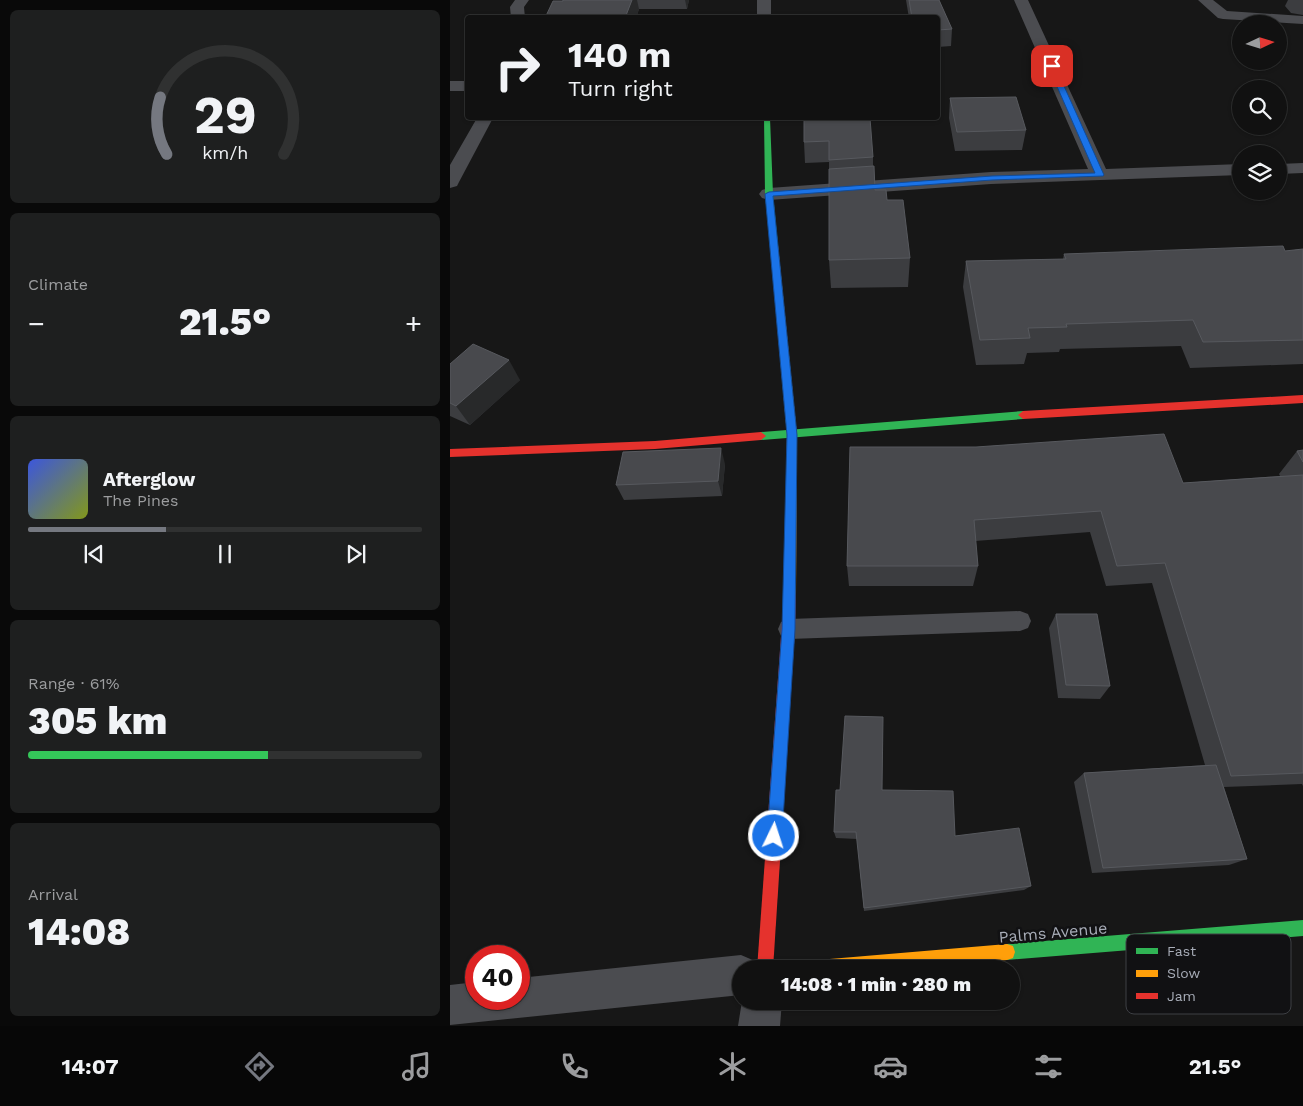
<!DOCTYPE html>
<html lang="en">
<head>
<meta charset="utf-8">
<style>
	:root { --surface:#111; --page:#1e1f1f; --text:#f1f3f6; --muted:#9c9d9f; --line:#303131; --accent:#757880 }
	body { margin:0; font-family:"Work Sans",sans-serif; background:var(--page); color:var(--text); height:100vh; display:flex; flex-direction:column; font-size:19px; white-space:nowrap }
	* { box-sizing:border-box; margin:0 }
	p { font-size:16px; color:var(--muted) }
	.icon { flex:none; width:28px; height:28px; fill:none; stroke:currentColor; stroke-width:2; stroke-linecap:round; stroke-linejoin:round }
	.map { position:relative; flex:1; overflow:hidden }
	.panel { display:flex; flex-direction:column; gap:10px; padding:10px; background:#090909; width:450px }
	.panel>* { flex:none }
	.hud { position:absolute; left:15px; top:15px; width:475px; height:105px; border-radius:5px; box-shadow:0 1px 4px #0004,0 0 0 1px var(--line); background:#111; color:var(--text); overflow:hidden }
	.needle { width:32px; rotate:86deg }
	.buttons { position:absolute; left:782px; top:15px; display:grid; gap:10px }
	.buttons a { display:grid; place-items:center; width:55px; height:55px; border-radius:50%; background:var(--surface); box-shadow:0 1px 4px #0004,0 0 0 1px var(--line); font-size:25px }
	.speed { position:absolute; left:15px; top:945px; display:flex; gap:10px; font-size:25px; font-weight:700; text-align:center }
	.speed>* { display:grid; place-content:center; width:65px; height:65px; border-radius:50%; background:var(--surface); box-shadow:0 1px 4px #0004,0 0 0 1px var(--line); line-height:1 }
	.speed .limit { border:8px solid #d22; background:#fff; color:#111 }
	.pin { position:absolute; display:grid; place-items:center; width:42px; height:42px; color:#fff; margin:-21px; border-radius:10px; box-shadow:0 2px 8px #0006 }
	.me { position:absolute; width:55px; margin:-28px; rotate:4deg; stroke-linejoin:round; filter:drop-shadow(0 0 4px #0008) }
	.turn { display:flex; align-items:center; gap:18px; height:105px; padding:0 20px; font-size:22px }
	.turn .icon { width:65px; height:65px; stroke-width:2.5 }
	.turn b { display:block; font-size:35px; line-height:42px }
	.big { font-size:38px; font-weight:800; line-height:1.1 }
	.panel .tile { flex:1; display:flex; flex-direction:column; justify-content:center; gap:8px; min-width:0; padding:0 18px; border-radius:8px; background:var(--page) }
	.panel .dial { align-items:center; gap:0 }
	.dial svg { height:130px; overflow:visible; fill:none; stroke:var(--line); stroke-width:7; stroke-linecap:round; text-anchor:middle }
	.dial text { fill:var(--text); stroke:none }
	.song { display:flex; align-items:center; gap:15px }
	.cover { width:60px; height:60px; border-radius:8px; background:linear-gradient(135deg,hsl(230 70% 55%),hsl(70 70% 35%)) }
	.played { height:5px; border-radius:2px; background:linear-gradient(90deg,var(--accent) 35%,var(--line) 35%) }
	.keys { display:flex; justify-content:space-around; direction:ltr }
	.heat { display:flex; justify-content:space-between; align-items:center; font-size:28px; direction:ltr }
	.charge { height:8px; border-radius:4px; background:linear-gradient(90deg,#34c759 61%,var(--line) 0) }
	.trip { position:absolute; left:282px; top:960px; width:288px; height:50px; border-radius:25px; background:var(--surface); box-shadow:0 1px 4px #0004,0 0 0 1px var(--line); font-weight:800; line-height:50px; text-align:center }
	.dock { display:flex; height:80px; justify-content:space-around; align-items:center; background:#070707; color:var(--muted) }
	.dock .icon { width:35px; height:35px }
	.dock .selected { color:var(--accent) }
	.dock b { font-size:22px; color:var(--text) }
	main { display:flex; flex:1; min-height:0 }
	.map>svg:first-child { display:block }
</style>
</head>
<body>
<main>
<section class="panel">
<div class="tile dial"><svg viewBox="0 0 100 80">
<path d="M14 69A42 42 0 1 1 86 69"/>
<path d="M14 69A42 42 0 0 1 10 34" stroke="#757880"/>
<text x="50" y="56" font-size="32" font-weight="700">29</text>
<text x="50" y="72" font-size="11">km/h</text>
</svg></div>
<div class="tile"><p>Climate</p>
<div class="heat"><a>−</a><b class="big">21.5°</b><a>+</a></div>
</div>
<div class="tile">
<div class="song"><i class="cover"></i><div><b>Afterglow</b><p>The Pines</p></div></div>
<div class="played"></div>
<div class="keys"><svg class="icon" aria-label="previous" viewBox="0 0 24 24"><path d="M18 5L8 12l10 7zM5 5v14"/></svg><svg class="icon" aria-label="pause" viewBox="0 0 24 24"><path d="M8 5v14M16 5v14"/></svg><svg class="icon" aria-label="next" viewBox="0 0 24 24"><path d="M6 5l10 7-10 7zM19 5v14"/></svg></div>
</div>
<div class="tile"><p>Range · 61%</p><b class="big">305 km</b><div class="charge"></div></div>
<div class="tile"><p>Arrival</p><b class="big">14:08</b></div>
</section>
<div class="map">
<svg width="853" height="1026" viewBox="0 0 853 1026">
	<rect width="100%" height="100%" fill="#171717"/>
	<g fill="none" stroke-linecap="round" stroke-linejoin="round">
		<polygon fill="#4b4c50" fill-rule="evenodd" points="570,611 578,614 581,621 578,628 570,631 339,639 331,636 328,629 331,622 339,619"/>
		<g fill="#4b4c50" fill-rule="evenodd">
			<polygon points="65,0 79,0 74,7 75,18 61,18 60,7"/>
			<rect x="307" y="0" width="14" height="18"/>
			<polygon points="564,0 578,0 656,169 791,164 791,175 541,184 319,200 312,198 309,194 312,190 319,188 541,172 638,169"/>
			<polygon points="748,0 763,0 777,11 853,16 853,24 773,19 768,18"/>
			<rect x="0" y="81" width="18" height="10"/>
			<polygon points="27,118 43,118 9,182 7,186 0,188 0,165"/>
			<polygon points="853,163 853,173 829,174 829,164"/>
			<polygon points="291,955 305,961 308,969 291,969 291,995 0,1025 0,985 26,982 26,999 69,999 69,978"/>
			<polygon points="292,1001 332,1001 330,1026 288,1026"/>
		</g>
		<g fill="#30b455" fill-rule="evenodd">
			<polygon points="314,118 320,118 323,194 328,245 324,248 320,245 315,194"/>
			<polygon points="573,411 578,415 573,419 311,440 306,436 311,432"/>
			<polygon points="853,920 853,936 557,960 551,958 549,952 551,946 557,944"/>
		</g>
		<g fill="#ff9f0a" fill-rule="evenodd">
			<polygon points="324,242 328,245 347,435 346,595 344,599 340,600 336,599 334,595 337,435 320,245"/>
			<polygon points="557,944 563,946 565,952 563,958 557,960 454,969 348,969 350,963 356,961"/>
		</g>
		<g fill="#e5322d" fill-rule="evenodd">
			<polygon points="853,395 853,403 573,419 568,415 573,411"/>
			<polygon points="311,432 316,436 311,440 205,449 0,457 0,449 205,441"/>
			<polygon points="340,590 344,591 346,595 345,629 323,969 307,969 334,595 336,591"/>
		</g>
	</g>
	<g fill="#3c3d40">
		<polygon points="113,0 239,0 237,9 189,9 186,18 95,18"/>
		<polygon points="456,0 489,0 502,29 501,46 488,47 488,18 459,18"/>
		<polygon points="838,0 853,0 853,15 841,13 835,6"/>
		<polygon points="500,98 576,130 572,150 505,151 499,118"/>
		<polygon points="354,118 423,157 423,166 425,190 437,200 460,258 458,287 381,288 379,260 379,162 355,163 354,142"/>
		<polygon points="853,249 853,364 740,368 731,346 610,349 609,352 577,353 574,364 526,365 513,287 516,261 613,259 614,254 835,251"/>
		<polygon points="0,364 70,380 20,425 0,416"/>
		<polygon points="400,447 733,483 830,476 829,474 847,451 853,450 853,786 852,784 774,787 797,859 779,865 642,873 624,782 634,773 755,765 702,583 656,586 640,532 525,541 528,566 523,586 399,586 397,566"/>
		<polygon points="275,464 272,496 174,500 166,485"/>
		<polygon points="606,614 660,686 650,699 608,698 599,628"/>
		<polygon points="432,790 505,836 581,886 574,890 414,911 407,839 386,838 384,832"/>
	</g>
	<g fill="#28292a">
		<polygon points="182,0 187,0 189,9 186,18 175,18"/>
		<polygon points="235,0 239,0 237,9"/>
		<polygon points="59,360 70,380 20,425 6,406"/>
		<polygon points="271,448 275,464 272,496 268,481"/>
	</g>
	<g fill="#48494d" stroke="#57595e">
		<polygon points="113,0 182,0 175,18 95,18 103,1 113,1"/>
		<polygon points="459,0 489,0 502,29 488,30 488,18 462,18"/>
		<polygon points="566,97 576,130 507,132 500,98"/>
		<polygon points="354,118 420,118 423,157 379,160 379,141 354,142"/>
		<polygon points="424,166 425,190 436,190 437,200 453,200 460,258 379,260 379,169"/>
		<polygon points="833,246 835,251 853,249 853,340 753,342 743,320 616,324 617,327 578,328 580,338 530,340 516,261 616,259 614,254"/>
		<polygon points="23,344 59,360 6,406 0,403 0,364"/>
		<polygon points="714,434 733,483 853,475 853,773 781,776 715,563 667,566 651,511 524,520 528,566 397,566 400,447 526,447"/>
		<polygon points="271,448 268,481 166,485 173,452"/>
		<polygon points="853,450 853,462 847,451"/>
		<polygon points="606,614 647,614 660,686 616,685"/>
		<polygon points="395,716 433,717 432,790 503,791 505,836 569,828 581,886 414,908 406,832 384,832 386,790 390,790"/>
		<polygon points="766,765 797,859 653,868 634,773"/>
	</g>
	<polygon fill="#1a73e8" stroke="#114b97" points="602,64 605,66 654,175 653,176 542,180 323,196 347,435 345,629 332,836 330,842 324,844 319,842 317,836 332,629 337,435 315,194 319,192 542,176 645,173 598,66"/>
	<g text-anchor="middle" stroke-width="5" stroke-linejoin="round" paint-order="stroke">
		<g font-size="16" fill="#a8adb8" stroke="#111113">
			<text transform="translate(603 932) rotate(-5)" y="6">Palms Avenue</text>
		</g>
	</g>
	<rect x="676" y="934" width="165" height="80" rx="8" fill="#111113" stroke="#3e4045" stroke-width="1"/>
	<rect x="686" y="948" width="22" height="6" fill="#30b455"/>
	<rect x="686" y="970" width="22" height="7" fill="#ff9f0a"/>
	<rect x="686" y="993" width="22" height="6" fill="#e5322d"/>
	<g font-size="14" fill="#a8adb8">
		<text x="717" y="956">Fast</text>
		<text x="717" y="978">Slow</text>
		<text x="717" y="1001">Jam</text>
	</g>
</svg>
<div class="buttons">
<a><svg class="needle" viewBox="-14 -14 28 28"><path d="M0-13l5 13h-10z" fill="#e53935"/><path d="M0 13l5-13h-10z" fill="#9c9d9f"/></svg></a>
<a><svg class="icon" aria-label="search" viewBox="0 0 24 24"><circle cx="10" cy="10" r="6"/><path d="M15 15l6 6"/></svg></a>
<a><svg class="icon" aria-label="layers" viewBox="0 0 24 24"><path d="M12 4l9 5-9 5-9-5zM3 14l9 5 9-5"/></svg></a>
</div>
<div class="speed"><div class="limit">40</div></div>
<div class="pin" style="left:602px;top:66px;background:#d93025"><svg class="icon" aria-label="arrive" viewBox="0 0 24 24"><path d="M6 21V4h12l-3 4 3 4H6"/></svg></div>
<svg class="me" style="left:324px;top:836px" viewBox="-20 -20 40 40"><circle r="17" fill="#1a73e8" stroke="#fff" stroke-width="3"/><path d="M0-11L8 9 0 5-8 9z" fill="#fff"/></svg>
<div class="trip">14:08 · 1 min · 280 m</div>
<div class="hud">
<div class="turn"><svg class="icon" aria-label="right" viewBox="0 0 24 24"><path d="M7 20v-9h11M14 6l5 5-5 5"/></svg><div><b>140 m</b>Turn right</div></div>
</div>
</div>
</main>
<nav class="dock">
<b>14:07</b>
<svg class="icon selected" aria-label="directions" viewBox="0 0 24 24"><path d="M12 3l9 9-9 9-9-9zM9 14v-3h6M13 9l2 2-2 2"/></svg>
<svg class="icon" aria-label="music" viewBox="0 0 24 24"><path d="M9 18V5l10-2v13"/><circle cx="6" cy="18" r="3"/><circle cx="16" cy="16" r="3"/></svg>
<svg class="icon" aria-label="phone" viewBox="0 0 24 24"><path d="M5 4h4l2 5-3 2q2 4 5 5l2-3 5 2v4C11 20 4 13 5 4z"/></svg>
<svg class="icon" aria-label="climate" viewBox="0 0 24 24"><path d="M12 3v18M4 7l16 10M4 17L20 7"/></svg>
<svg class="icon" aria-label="car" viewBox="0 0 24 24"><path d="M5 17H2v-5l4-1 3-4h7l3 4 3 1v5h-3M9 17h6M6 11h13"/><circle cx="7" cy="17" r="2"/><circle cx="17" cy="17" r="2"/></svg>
<svg class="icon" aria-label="filters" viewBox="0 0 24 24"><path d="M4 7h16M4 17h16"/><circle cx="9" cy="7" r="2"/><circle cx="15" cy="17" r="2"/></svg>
<b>21.5°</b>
</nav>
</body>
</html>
